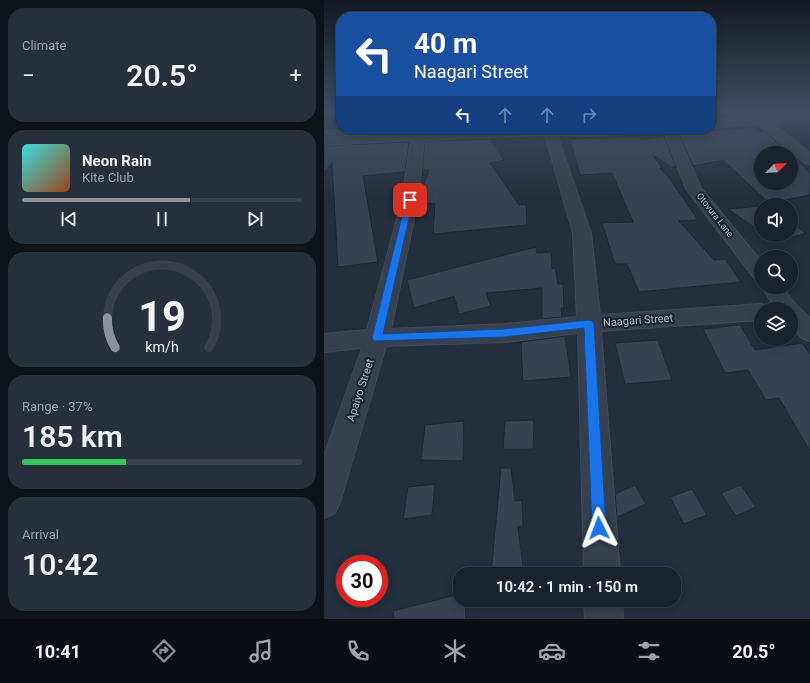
<!DOCTYPE html>
<html lang="en">
<head>
<meta charset="utf-8">
<style>
	:root { --surface:#1a222e; --page:#272f3a; --text:#f1f3f6; --muted:#9fa4aa; --line:#383f4a; --accent:#8c9099 }
	body { margin:0; font-family:Roboto,sans-serif; background:var(--page); color:var(--text); height:100vh; display:flex; flex-direction:column; font-size:15px; white-space:nowrap }
	* { box-sizing:border-box; margin:0 }
	p { font-size:13px; color:var(--muted) }
	.icon { flex:none; width:22px; height:22px; fill:none; stroke:currentColor; stroke-width:2; stroke-linecap:round; stroke-linejoin:round }
	.map { position:relative; flex:1; overflow:hidden }
	.panel { display:flex; flex-direction:column; gap:8px; padding:8px; background:#0e1319; width:324px }
	.panel>* { flex:none }
	.banner { position:absolute; left:12px; top:12px; width:380px; height:122px; border-radius:16px; box-shadow:0 2px 10px #0003,0 0 0 1px var(--line); background:#1a4fa0; color:#fff; overflow:hidden }
	.needle { width:26px; rotate:65deg }
	.tools { position:absolute; left:430px; top:146px; display:grid; gap:8px }
	.tools a { display:grid; place-items:center; width:44px; height:44px; border-radius:50%; background:var(--surface); box-shadow:0 2px 10px #0003,0 0 0 1px var(--line); font-size:20px }
	.speed { position:absolute; left:12px; top:555px; display:flex; gap:8px; font-size:20px; font-weight:700; text-align:center }
	.speed>* { display:grid; place-content:center; width:52px; height:52px; border-radius:50%; background:var(--surface); box-shadow:0 2px 10px #0003,0 0 0 1px var(--line); line-height:1 }
	.speed .limit { border:6px solid #d22; background:#fff; color:#111 }
	.pin { position:absolute; display:grid; place-items:center; width:34px; height:34px; color:#fff; margin:-17px; border-radius:8px; box-shadow:0 2px 6px #0006 }
	.me { position:absolute; width:44px; margin:-22px; rotate:357deg; stroke-linejoin:round; filter:drop-shadow(0 0 3px #0008) }
	.turn { display:flex; align-items:center; gap:14px; height:84px; padding:0 12px; font-size:18px }
	.turn .icon { width:52px; height:52px; stroke-width:2.5 }
	.turn b { display:block; font-size:28px; line-height:34px }
	.lanes { display:flex; align-items:center; height:38px; padding:0 12px; background:#0003; justify-content:center; gap:20px; direction:ltr }
	.lanes .off { opacity:.35 }
	.big { font-size:30px; font-weight:600; line-height:1.1 }
	.panel .tile { flex:1; display:flex; flex-direction:column; justify-content:center; gap:6px; min-width:0; padding:0 14px; border-radius:16px; background:var(--page) }
	.panel .dial { align-items:center; gap:0 }
	.dial svg { height:104px; overflow:visible; fill:none; stroke:var(--line); stroke-width:7; stroke-linecap:round; text-anchor:middle }
	.dial text { fill:var(--text); stroke:none }
	.song { display:flex; align-items:center; gap:12px }
	.cover { width:48px; height:48px; border-radius:6px; background:linear-gradient(135deg,hsl(180 70% 55%),hsl(20 70% 35%)) }
	.played { height:4px; border-radius:2px; background:linear-gradient(90deg,var(--accent) 60%,var(--line) 60%) }
	.keys { display:flex; justify-content:space-around; direction:ltr }
	.heat { display:flex; justify-content:space-between; align-items:center; font-size:22px; direction:ltr }
	.charge { height:6px; border-radius:3px; background:linear-gradient(90deg,#34c759 37%,var(--line) 0) }
	.trip { position:absolute; left:129px; top:567px; width:228px; height:40px; border-radius:16px; background:var(--surface); box-shadow:0 2px 10px #0003,0 0 0 1px var(--line); font-weight:600; line-height:40px; text-align:center }
	.tab-bar { display:flex; height:64px; justify-content:space-around; align-items:center; background:#0a0e12; color:var(--muted) }
	.tab-bar .icon { width:28px; height:28px }
	.tab-bar .on { color:var(--accent) }
	.tab-bar b { font-size:18px; color:var(--text) }
	main { display:flex; flex:1; min-height:0 }
	.map>svg:first-child { display:block }
</style>
</head>
<body>
<main>
<section class="panel">
<div class="tile"><p>Climate</p>
<div class="heat"><a>−</a><b class="big">20.5°</b><a>+</a></div>
</div>
<div class="tile">
<div class="song"><i class="cover"></i><div><b>Neon Rain</b><p>Kite Club</p></div></div>
<div class="played"></div>
<div class="keys"><svg class="icon" aria-label="previous" viewBox="0 0 24 24"><path d="M18 5L8 12l10 7zM5 5v14"/></svg><svg class="icon" aria-label="pause" viewBox="0 0 24 24"><path d="M8 5v14M16 5v14"/></svg><svg class="icon" aria-label="next" viewBox="0 0 24 24"><path d="M6 5l10 7-10 7zM19 5v14"/></svg></div>
</div>
<div class="tile dial"><svg viewBox="0 0 100 80">
<path d="M14 69A42 42 0 1 1 86 69"/>
<path d="M14 69A42 42 0 0 1 8 46" stroke="#8c9099"/>
<text x="50" y="56" font-size="32" font-weight="700">19</text>
<text x="50" y="72" font-size="11">km/h</text>
</svg></div>
<div class="tile"><p>Range · 37%</p><b class="big">185 km</b><div class="charge"></div></div>
<div class="tile"><p>Arrival</p><b class="big">10:42</b></div>
</section>
<div class="map">
<svg width="486" height="619" viewBox="0 0 486 619">
	<rect width="100%" height="100%" fill="#232e3e"/>
	<g fill="#354254" stroke="#1e2735">
		<polygon points="430,127 434,132 440,131 465,153 437,153 437,183 467,183 467,155 486,173 486,195 445,203 399,160 369,166 355,134"/>
		<polygon points="0,129 147,129 0,136"/>
		<polygon points="340,136 352,167 347,167 329,155 338,168 336,168 346,179 374,220 355,221 390,260 401,259 417,282 315,292 303,264 291,264 278,223 309,222 288,173 256,175 246,139 316,137 318,140"/>
		<polygon points="166,139 180,160 166,163 195,205 202,204 203,225 109,234 111,203 98,204 99,187 105,170 98,170 101,141"/>
		<polygon points="85,142 81,172 39,176 54,262 14,267 8,163 0,172 0,146"/>
		<polygon points="437,206 437,232 404,209"/>
		<polygon points="467,223 482,233 451,243 441,235 467,235"/>
		<polygon points="212,247 213,253 227,252 228,269 231,268 234,284 239,284 240,308 237,308 238,317 218,319 218,288 162,293 167,306 135,314 130,296 90,308 83,280"/>
		<polygon points="416,325 431,350 478,343 486,354 486,451 455,398 442,400 424,370 401,373 379,329"/>
		<polygon points="241,336 247,377 199,381 197,342"/>
		<polygon points="334,340 348,380 301,384 291,343"/>
		<polygon points="210,420 209,449 179,449 181,421"/>
		<polygon points="140,421 139,461 97,460 101,425"/>
		<polygon points="177,468 187,468 191,501 198,500 199,526 194,527 199,567 167,574"/>
		<polygon points="111,484 108,515 79,519 84,487"/>
		<polygon points="311,485 322,504 293,517 291,494"/>
		<polygon points="417,485 432,507 412,516 397,493"/>
		<polygon points="368,489 383,515 360,524 346,497"/>
		<polygon points="136,594 136,600 141,600 142,619 70,619 69,611"/>
	</g>
	<g fill="none" stroke-linecap="round" stroke-linejoin="round">
		<g stroke="#404957" stroke-width="2">
			<g id="minor">
				<polygon points="432,113 440,116 486,115 486,121 448,123 486,153 486,164 481,163 434,124 387,128 387,120 427,117 428,114"/>
				<path d="M181,129H325L323,132L319,133L263,136L233,135L267,233L276,315L437,304L445,307L446,309H437V320L277,331L296,574H260L254,333L181,342L62,346L16,502L11,513L0,518V456L38,348L0,352V334L43,330L78,200L87,140L0,145V137ZM221,135L249,233L253,317L181,324L67,329L94,200L100,140Z"/>
				<polygon points="339,129 351,129 377,188 437,261 437,280 430,278 362,189"/>
				<polygon points="437,286 458,287 473,306 486,318 486,341 478,338 467,326 467,309 452,309"/>
				<polygon points="260,600 298,600 299,619 261,619"/>
			</g>
		</g>
		<use href="#minor" fill="#37404e" fill-rule="evenodd"/>
	</g>
	<linearGradient id="sky" x2="0" y2="1"><stop stop-color="#131922"/><stop offset="0.56" stop-color="#3f4c63"/><stop offset="1" stop-color="#3f4c63" stop-opacity="0"/></linearGradient>
	<rect width="486" height="197" fill="url(#sky)"/>
	<polygon fill="#1a73e8" stroke="#114b97" points="86,198 89,200 59,334 180,329 265,320 268,321 270,324 282,528 280,533 275,536 270,533 268,528 260,328 180,337 50,341 48,338 82,200"/>
	<g text-anchor="middle" stroke-width="4" stroke-linejoin="round" paint-order="stroke">
		<g font-size="9" fill="#b3bbc9" stroke="#1c2533">
			<text transform="translate(391 215) rotate(52)" y="3">Otovura Lane</text>
		</g>
		<g font-size="11" fill="#b3bbc9" stroke="#1c2533">
			<text transform="translate(314 320) rotate(-4)" y="4">Naagari Street</text>
			<text transform="translate(36 390) rotate(-72)" y="4">Apaiyo Street</text>
		</g>
	</g>
</svg>
<div class="tools">
<a><svg class="needle" viewBox="-14 -14 28 28"><path d="M0-13l5 13h-10z" fill="#e53935"/><path d="M0 13l5-13h-10z" fill="#9fa4aa"/></svg></a>
<a><svg class="icon" aria-label="sound" viewBox="0 0 24 24"><path d="M4 9h4l5-4v14l-5-4H4zM17 9q2 3 0 6"/></svg></a>
<a><svg class="icon" aria-label="search" viewBox="0 0 24 24"><circle cx="10" cy="10" r="6"/><path d="M15 15l6 6"/></svg></a>
<a><svg class="icon" aria-label="layers" viewBox="0 0 24 24"><path d="M12 4l9 5-9 5-9-5zM3 14l9 5 9-5"/></svg></a>
</div>
<div class="speed"><div class="limit">30</div></div>
<div class="pin" style="left:86px;top:200px;background:#d93025"><svg class="icon" aria-label="arrive" viewBox="0 0 24 24"><path d="M6 21V4h12l-3 4 3 4H6"/></svg></div>
<svg class="me" style="left:275px;top:528px" viewBox="-20 -20 40 40"><path d="M0-17L14 15 0 8-14 15z" fill="#1a73e8" stroke="#fff" stroke-width="4"/></svg>
<div class="trip">10:42 · 1 min · 150 m</div>
<div class="banner">
<div class="turn"><svg class="icon" aria-label="left" viewBox="0 0 24 24"><path d="M17 20v-9H6M10 6l-5 5 5 5"/></svg><div><b>40 m</b>Naagari Street</div></div>
<div class="lanes"><svg class="icon" aria-label="left" viewBox="0 0 24 24"><path d="M17 20v-9H6M10 6l-5 5 5 5"/></svg><svg class="icon off" aria-label="ahead" viewBox="0 0 24 24"><path d="M12 20V5M6 11l6-6 6 6"/></svg><svg class="icon off" aria-label="ahead" viewBox="0 0 24 24"><path d="M12 20V5M6 11l6-6 6 6"/></svg><svg class="icon off" aria-label="right" viewBox="0 0 24 24"><path d="M7 20v-9h11M14 6l5 5-5 5"/></svg></div>
</div>
</div>
</main>
<nav class="tab-bar">
<b>10:41</b>
<svg class="icon on" aria-label="directions" viewBox="0 0 24 24"><path d="M12 3l9 9-9 9-9-9zM9 14v-3h6M13 9l2 2-2 2"/></svg>
<svg class="icon" aria-label="music" viewBox="0 0 24 24"><path d="M9 18V5l10-2v13"/><circle cx="6" cy="18" r="3"/><circle cx="16" cy="16" r="3"/></svg>
<svg class="icon" aria-label="phone" viewBox="0 0 24 24"><path d="M5 4h4l2 5-3 2q2 4 5 5l2-3 5 2v4C11 20 4 13 5 4z"/></svg>
<svg class="icon" aria-label="climate" viewBox="0 0 24 24"><path d="M12 3v18M4 7l16 10M4 17L20 7"/></svg>
<svg class="icon" aria-label="car" viewBox="0 0 24 24"><path d="M5 17H2v-5l4-1 3-4h7l3 4 3 1v5h-3M9 17h6M6 11h13"/><circle cx="7" cy="17" r="2"/><circle cx="17" cy="17" r="2"/></svg>
<svg class="icon" aria-label="filters" viewBox="0 0 24 24"><path d="M4 7h16M4 17h16"/><circle cx="9" cy="7" r="2"/><circle cx="15" cy="17" r="2"/></svg>
<b>20.5°</b>
</nav>
</body>
</html>
